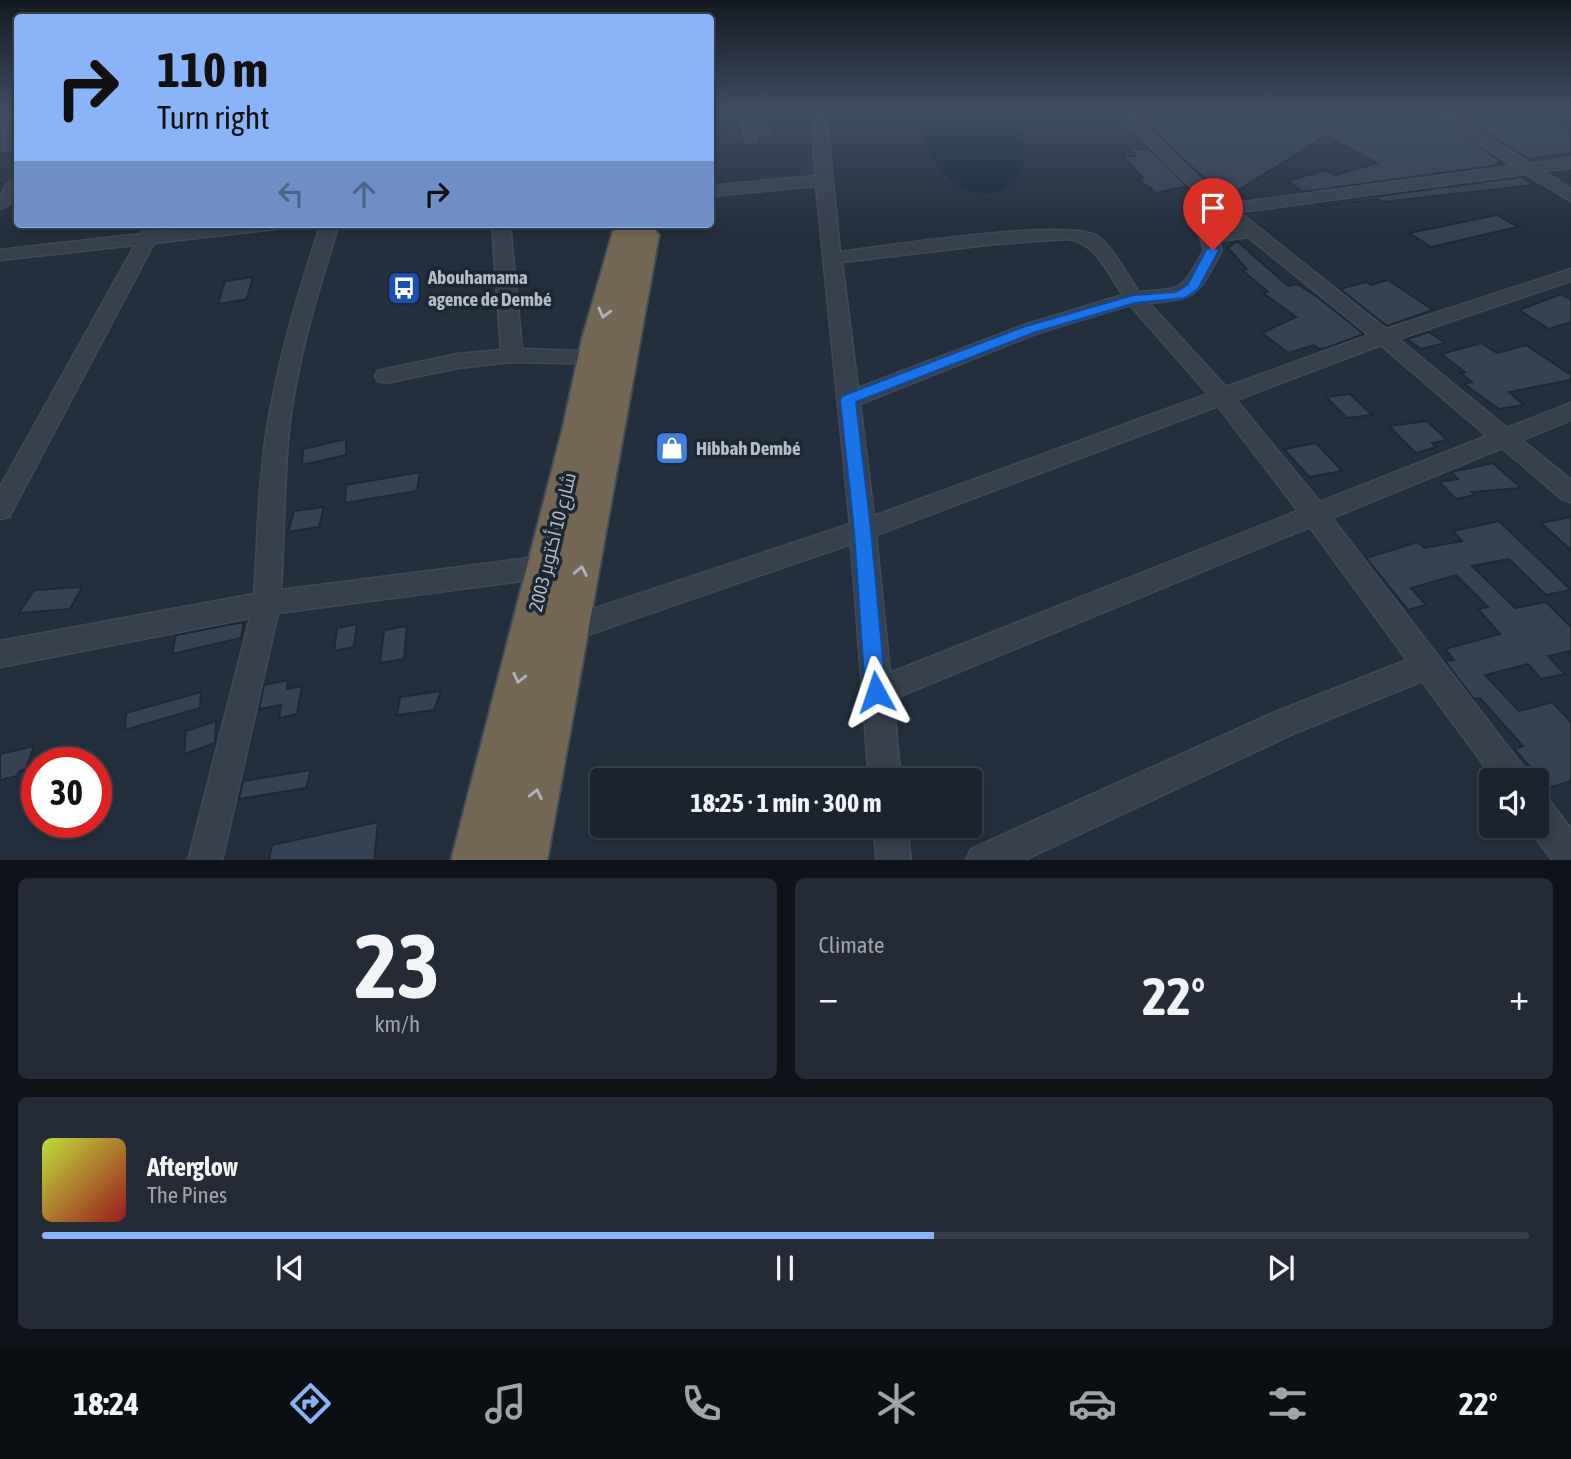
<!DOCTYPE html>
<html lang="en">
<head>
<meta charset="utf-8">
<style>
	:root { --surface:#1b232e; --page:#242b36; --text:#f1f3f6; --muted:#a0a4aa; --line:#39404a; --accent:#8ab4f8 }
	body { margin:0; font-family:"Asap Condensed",Cairo,sans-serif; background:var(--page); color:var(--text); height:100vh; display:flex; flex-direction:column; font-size:26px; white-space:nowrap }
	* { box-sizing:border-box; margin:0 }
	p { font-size:23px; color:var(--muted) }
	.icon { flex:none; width:38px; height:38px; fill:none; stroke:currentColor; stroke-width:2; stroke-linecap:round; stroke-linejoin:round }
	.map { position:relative; height:860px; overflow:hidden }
	.drawer { display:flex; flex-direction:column; gap:18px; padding:18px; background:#0f1319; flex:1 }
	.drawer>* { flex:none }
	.banner { position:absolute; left:14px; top:14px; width:700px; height:214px; border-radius:7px; box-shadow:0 4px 10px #0003,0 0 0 2px var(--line); background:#8ab4f8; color:#111; overflow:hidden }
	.tools { position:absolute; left:1479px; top:768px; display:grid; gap:14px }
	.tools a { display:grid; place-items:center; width:70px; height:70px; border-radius:7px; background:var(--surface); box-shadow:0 4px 10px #0003,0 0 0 2px var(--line); font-size:35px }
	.speed { position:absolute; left:21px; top:747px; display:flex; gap:14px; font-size:35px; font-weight:700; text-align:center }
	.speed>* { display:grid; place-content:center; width:91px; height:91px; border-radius:50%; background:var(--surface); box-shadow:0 4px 10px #0003,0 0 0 2px var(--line); line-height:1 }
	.speed .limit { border:10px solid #d22; background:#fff; color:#111 }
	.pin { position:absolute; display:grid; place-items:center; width:60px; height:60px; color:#fff; margin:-72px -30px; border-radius:50% 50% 50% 0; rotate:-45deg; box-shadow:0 0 7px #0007 }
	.pin .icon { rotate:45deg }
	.me { position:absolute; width:77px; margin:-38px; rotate:355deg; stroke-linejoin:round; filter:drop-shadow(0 0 5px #0008) }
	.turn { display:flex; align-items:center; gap:24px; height:147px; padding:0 28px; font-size:32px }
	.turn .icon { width:91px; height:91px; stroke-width:2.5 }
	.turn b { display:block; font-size:49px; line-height:60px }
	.lanes { display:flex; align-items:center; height:66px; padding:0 28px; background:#0003; justify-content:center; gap:35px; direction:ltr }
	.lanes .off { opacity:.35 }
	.big { font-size:52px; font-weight:700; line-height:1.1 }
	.drawer .tile { flex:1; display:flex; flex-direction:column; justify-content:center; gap:10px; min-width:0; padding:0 24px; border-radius:10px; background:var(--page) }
	.drawer .dial { align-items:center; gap:0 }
	.dial b { font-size:91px; line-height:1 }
	.song { display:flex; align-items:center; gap:21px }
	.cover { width:84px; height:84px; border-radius:10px; background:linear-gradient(135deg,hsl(70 70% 55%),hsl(0 70% 35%)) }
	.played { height:7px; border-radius:4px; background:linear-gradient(90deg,var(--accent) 60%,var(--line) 60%) }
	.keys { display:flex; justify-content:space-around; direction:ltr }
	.heat { display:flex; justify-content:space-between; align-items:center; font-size:38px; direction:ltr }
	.drawer .tiles { flex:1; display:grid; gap:18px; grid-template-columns:1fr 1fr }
	.tile:last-child { grid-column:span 2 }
	.trip { position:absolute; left:590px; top:768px; width:392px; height:70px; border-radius:7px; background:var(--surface); box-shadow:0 4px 10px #0003,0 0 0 2px var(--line); font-weight:700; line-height:70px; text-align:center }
	.tabs { display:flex; height:112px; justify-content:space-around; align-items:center; background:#0b0e12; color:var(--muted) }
	.tabs .icon { width:49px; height:49px }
	.tabs .selected { color:var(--accent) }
	.tabs b { font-size:32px; color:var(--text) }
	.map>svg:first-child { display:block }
</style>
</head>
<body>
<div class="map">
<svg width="1571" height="861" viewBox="0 0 1571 861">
	<rect width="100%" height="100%" fill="#242f3e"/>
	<path fill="#17263c" d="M913,112H1012C1055,184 982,223 937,166C925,151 921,129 913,112Z"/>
	<g fill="#364354" stroke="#1f2835" stroke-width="2">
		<polygon points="736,112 746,112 747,115 766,113 774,135 758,139 760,144 744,146"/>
		<polygon points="1139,112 1243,112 1256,120 1285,112 1429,112 1502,162 1497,163 1501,165 1302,192 1288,181 1325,170 1336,175 1377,163 1326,136 1226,198 1182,158"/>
		<polygon points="1453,112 1528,112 1571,131 1571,153 1528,159"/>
		<polygon points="18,117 18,152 0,153 0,119"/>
		<polygon points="1130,148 1150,150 1190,189 1183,187 1157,193 1137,179 1143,178 1122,156 1135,156"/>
		<polygon points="1522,177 1535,185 1383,202 1378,199 1322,206 1319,204"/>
		<polygon points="1497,215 1518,227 1431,247 1409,233"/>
		<polygon points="1237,241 1288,286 1297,284 1316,296 1364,334 1326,348 1319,349 1314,345 1288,353 1262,333 1296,317 1263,293 1268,292 1242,270 1247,269 1228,248"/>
		<polygon points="253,277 247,299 218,304 225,281"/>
		<polygon points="1388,280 1433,310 1387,326 1340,289 1366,282 1371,285"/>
		<polygon points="1561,294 1571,300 1571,322 1549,329 1519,310"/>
		<polygon points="1429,332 1445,343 1421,349 1407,339"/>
		<polygon points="1481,343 1497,353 1526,345 1571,375 1571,380 1509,392 1524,405 1499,409 1464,384 1472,382 1461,373 1465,372 1441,354"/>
		<polygon points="1350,394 1372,415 1347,418 1326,397"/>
		<polygon points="1427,421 1447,440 1432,443 1436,447 1416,453 1389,426"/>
		<polygon points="346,439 346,455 302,465 303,449"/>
		<polygon points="1316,443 1342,471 1309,477 1284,449"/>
		<polygon points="1493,463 1521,488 1472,492 1475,495 1456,499 1439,482 1458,479 1451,472"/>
		<polygon points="420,472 417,491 345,503 346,485"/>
		<polygon points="324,507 319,527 288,532 294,511"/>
		<polygon points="1571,517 1571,550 1541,523"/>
		<polygon points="1499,521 1571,590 1546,595 1509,559 1472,566 1515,608 1546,602 1571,627 1571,651 1548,656 1565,674 1541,679 1528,664 1485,675 1519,711 1552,702 1571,722 1571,781 1549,788 1514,749 1523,746 1480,698 1474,699 1445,661 1454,660 1445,649 1500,634 1478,609 1488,607 1456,575 1411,588 1426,605 1408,610 1366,558 1418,542 1424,548 1462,541 1453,531"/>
		<polygon points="82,587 70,609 19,613 34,590"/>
		<polygon points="244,622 241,638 172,654 176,635"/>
		<polygon points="357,624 354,647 334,651 337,628"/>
		<polygon points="407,626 404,659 380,663 384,630"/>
		<polygon points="288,680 287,689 302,686 297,714 279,718 281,705 259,709 264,685"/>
		<polygon points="441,691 434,710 397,715 400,697"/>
		<polygon points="201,692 200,708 125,730 126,713"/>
		<polygon points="216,721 215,743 184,754 186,731"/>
		<polygon points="34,746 26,769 19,771 17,776 0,780 0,754"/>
		<polygon points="311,770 306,788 239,799 243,781"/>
		<polygon points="378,822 374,860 269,860 272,845"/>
	</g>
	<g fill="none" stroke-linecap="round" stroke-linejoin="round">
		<g stroke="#414a57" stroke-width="3">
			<g id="minor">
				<path d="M812,112H826L840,252C884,246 1068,218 1097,236C1111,244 1129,278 1139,292C1185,289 1182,289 1204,250L1200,237L1203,233L1237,228L1169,167L1119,112H1134L1180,160L1229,204L1513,166L1431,112H1448L1531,164L1571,158V168L1543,171L1571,189V201L1525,174L1239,212L1386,329L1571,269V281L1398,339L1507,428L1571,403V420L1522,440L1571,480V502L1562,499L1502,448L1332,518L1525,769L1530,780H1495L1422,681L1295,733L1022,861H966L971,849L1273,713L1407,660L1310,527L893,699L901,780H869L851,544L561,644L551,641L547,632L551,623L850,524L816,186L710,196V186L815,176ZM1248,237L1369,335L1226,387L1149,303C1201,299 1198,293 1222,250L1219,241ZM1067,239C1095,241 1108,274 1123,295L1024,325L858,388L842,262L995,244ZM1130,305L1208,394L874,516L860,404L1038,333ZM1381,345L1487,436L1320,502L1236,400ZM1218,406L1298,511L890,673L876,535Z"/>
				<path d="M18,177C18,191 15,205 0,209C0,196 3,182 18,177Z"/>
				<polygon points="146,224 164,224 159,232 230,224 285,224 276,229 154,243 9,517 0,519 0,487 135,245 0,260 0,250 141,234"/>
				<path d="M321,224H339C317,294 295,365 288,439C284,489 284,540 281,590L545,556L554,559L558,567L554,575L545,578L278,613L222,861H188L250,618L0,667V641L254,594C258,541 258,487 266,435C278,360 297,296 321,224Z"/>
				<polygon points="492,224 510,224 522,349 608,352 615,354 618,359 615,364 512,362 458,368 386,383 378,381 375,376 378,371 386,369 458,354 501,350"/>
				<polygon points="1536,795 1548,799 1571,829 1571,861 1553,861 1527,826 1536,826"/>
				<polygon points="873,826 907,826 911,861 877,861"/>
			</g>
		</g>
		<g stroke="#434c59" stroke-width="4">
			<polygon id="highway" points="615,224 641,224 639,229 655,230 659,235 547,861 451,861 563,427 582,339"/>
		</g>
		<use href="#minor" fill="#38414e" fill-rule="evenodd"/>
		<use href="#highway" fill="#746855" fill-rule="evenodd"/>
	</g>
	<defs><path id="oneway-chevron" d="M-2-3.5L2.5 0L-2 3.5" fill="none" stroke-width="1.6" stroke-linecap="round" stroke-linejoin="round" transform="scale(1.75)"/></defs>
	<g stroke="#aeb4bd">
		<use href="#oneway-chevron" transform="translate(604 313) rotate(105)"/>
		<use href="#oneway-chevron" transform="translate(581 571) rotate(-79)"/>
		<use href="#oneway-chevron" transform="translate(519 678) rotate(103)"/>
		<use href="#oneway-chevron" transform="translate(536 794) rotate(-78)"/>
	</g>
	<linearGradient id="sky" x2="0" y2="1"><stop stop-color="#141a22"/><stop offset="0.48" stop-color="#3f4d63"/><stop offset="1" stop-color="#3f4d63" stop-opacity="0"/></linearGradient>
	<rect width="1571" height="232" fill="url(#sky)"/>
	<polygon fill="#1a73e8" stroke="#114b97" stroke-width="2" points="1213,246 1219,250 1198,289 1185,298 1135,303 1036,332 856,402 871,530 886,692 883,699 876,702 868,699 865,692 854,530 840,400 842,396 1026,326 1134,295 1176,292 1188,284 1206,250"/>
	<defs>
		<g id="bus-square" transform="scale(1.75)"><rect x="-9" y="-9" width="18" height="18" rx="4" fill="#1a4fb4" stroke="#1d2633"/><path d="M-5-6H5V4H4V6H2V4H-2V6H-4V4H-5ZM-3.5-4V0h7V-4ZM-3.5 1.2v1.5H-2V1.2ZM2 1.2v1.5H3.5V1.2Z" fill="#fff"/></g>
		<g id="shop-square" transform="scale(1.75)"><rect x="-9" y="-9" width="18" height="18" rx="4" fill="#3f7fe0" stroke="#1d2633"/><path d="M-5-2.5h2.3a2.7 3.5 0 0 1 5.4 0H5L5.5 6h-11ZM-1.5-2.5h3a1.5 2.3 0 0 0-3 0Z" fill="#fff"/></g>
	</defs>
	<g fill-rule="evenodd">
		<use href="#bus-square" x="404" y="288"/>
		<use href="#shop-square" x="672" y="448"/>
	</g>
	<g text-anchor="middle" stroke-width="7" stroke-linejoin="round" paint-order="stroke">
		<g font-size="19" font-weight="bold" fill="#b4bcc9" stroke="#1d2633" text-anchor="start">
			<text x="428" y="284">Abouhamama<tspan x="428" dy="22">agence de Dembé</tspan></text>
			<text x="696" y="455">Hibbah Dembé</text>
		</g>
		<g font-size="19" fill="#b4bcc9" stroke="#1d2633">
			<text transform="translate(552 542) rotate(-76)" y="7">شارع 10 أكتوبر 2003</text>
		</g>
	</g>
</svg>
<div class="tools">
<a><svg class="icon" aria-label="sound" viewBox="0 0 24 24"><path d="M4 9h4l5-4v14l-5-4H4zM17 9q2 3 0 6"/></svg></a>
</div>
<div class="speed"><div class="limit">30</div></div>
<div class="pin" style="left:1213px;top:250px;background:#d93025"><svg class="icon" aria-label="arrive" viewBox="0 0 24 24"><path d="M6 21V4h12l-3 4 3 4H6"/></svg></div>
<svg class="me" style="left:876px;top:692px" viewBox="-20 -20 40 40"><path d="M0-17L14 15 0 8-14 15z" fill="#1a73e8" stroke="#fff" stroke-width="4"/></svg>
<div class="trip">18:25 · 1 min · 300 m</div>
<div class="banner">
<div class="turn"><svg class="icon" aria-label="right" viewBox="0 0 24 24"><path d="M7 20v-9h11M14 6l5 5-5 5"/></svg><div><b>110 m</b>Turn right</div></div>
<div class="lanes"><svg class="icon off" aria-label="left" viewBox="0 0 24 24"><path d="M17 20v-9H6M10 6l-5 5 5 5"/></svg><svg class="icon off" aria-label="ahead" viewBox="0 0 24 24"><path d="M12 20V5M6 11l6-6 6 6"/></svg><svg class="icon" aria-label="right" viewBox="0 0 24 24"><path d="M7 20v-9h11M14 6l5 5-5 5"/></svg></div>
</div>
</div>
<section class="drawer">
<div class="tiles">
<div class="tile dial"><b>23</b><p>km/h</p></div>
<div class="tile"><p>Climate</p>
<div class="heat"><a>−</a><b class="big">22°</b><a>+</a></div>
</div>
<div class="tile">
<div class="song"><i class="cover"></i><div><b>Afterglow</b><p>The Pines</p></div></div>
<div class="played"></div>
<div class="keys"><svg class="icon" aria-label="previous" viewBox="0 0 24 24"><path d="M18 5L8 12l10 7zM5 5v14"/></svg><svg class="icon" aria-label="pause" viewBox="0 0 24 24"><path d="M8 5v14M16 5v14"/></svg><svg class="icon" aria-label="next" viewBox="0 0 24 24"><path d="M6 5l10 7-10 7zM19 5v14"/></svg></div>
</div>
</div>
</section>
<nav class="tabs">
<b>18:24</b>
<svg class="icon selected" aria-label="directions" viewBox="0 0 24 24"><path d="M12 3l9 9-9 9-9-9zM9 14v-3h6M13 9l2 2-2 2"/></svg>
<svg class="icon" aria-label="music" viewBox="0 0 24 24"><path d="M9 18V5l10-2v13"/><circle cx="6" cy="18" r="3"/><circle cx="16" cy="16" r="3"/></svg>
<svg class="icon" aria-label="phone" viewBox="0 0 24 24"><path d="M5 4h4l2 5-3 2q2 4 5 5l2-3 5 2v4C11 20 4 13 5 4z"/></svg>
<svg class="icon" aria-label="climate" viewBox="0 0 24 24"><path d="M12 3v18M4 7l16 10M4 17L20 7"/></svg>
<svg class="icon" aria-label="car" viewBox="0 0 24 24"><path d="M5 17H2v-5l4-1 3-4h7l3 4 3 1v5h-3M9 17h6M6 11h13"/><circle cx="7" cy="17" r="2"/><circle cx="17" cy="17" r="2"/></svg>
<svg class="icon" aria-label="filters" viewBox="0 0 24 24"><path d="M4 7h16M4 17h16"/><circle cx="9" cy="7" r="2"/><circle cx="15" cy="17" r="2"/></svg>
<b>22°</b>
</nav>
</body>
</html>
